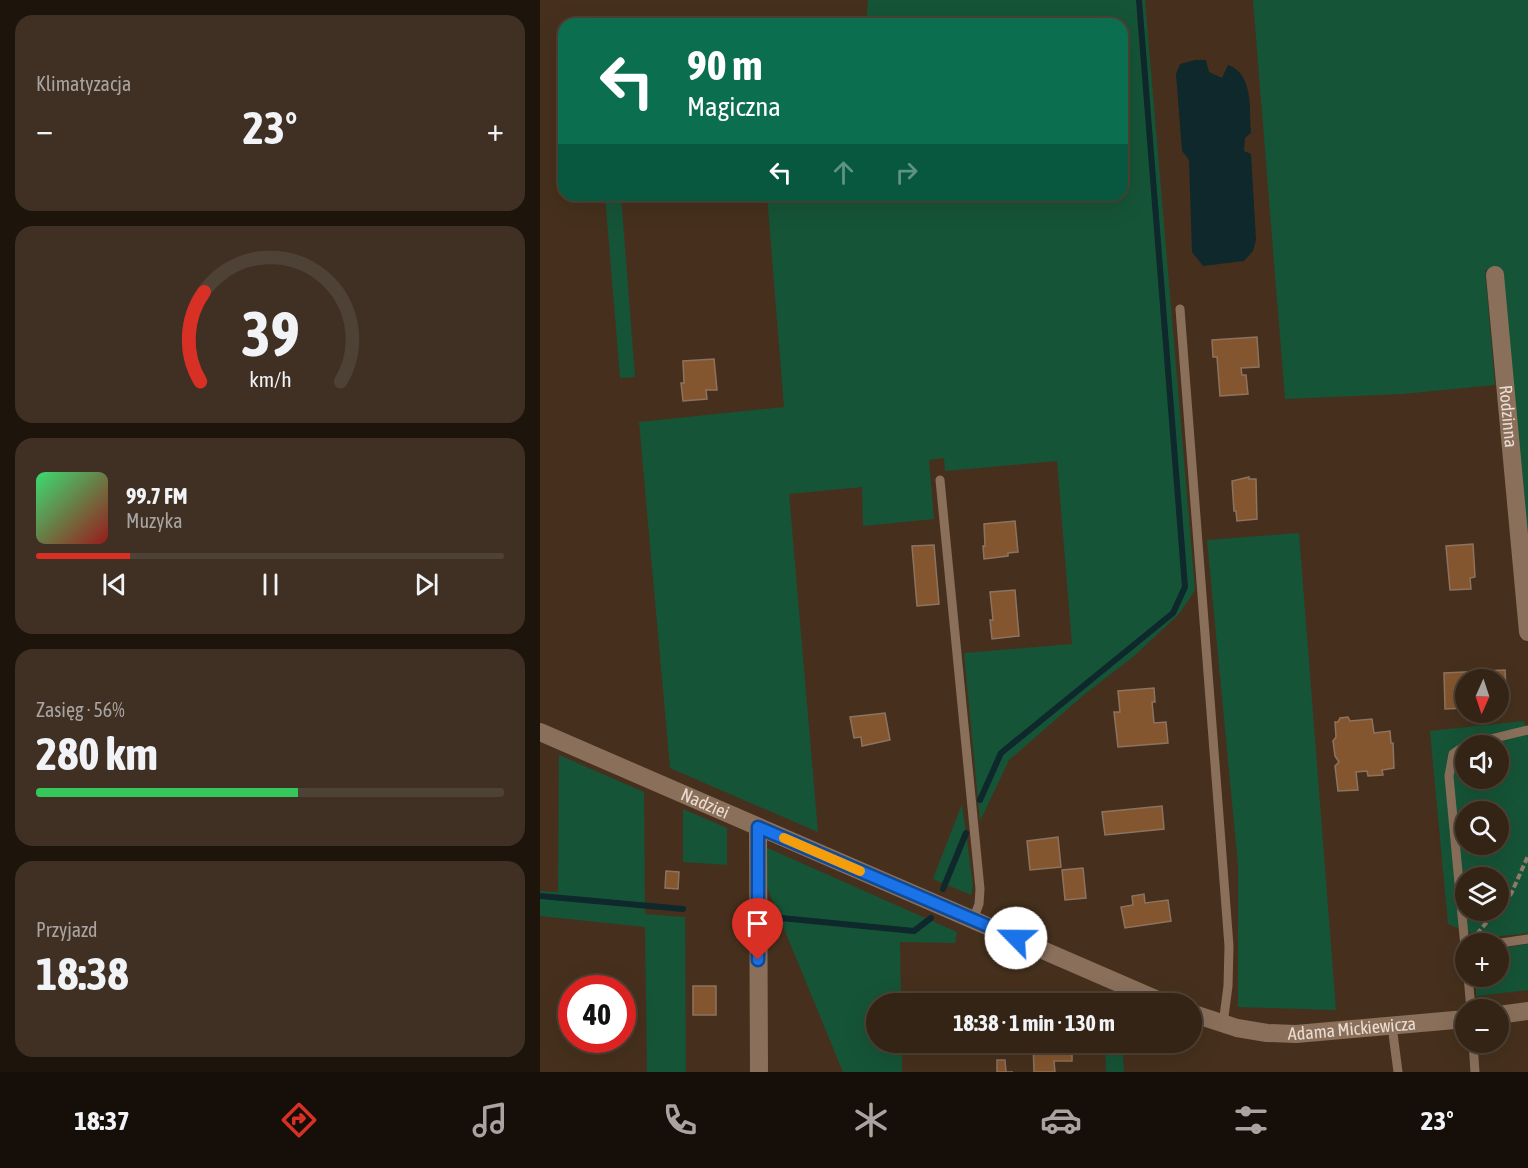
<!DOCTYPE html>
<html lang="pl">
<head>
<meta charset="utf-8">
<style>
	:root { --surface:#342416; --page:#3f3023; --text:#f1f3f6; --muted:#a9a4a1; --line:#4e4135; --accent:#d93025 }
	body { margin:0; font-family:"Asap Condensed",sans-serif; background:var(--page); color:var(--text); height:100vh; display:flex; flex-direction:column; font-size:22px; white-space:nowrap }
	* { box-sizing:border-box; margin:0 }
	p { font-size:20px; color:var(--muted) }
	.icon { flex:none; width:33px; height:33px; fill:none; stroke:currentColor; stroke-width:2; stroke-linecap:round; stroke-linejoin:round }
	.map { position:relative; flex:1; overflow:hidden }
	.drawer { display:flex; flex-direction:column; gap:15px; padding:15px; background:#1d140c; width:540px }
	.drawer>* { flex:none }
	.hud { position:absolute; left:18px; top:18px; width:570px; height:183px; border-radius:18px; box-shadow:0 6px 24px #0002,0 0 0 2px var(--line); background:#0b6e4f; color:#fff; overflow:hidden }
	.needle { width:39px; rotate:183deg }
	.fabs { position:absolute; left:915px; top:669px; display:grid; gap:12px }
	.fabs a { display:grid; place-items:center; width:54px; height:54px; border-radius:50%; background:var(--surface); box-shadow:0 6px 24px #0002,0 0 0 2px var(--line); font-size:30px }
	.speed { position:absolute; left:18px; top:975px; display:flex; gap:12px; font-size:30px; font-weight:700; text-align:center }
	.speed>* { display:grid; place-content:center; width:78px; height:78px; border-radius:50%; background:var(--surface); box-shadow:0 6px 24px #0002,0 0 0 2px var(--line); line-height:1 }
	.speed .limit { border:9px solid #d22; background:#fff; color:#111 }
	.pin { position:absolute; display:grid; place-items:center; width:51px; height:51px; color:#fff; margin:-62px -26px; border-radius:50% 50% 50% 0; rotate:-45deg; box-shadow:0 0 6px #0007 }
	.pin .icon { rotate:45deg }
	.me { position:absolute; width:66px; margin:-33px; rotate:293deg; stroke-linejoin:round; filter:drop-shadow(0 0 4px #0008) }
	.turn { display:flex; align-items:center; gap:21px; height:126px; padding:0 30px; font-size:27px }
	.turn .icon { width:78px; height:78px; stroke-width:2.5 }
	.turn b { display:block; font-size:42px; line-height:51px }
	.lanes { display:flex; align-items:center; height:57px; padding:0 30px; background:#0003; justify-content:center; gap:30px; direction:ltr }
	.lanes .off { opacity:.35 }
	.big { font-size:45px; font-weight:700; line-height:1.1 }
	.drawer .tile { flex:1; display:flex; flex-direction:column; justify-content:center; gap:9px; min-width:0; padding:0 21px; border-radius:18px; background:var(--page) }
	.drawer .dial { align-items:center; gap:0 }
	.dial svg { height:156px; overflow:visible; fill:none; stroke:var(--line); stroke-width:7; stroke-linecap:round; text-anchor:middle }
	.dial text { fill:var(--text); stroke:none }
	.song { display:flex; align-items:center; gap:18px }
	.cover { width:72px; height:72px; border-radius:9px; background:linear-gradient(135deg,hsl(140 70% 55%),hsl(0 70% 35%)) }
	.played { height:6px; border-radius:3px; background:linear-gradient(90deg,var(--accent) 20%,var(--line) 20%) }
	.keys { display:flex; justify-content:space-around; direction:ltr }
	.heat { display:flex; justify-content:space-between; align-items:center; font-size:33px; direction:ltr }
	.charge { height:9px; border-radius:4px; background:linear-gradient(90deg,#34c759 56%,var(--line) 0) }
	.trip { position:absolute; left:326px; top:993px; width:336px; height:60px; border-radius:30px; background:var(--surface); box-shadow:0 6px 24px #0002,0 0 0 2px var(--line); font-weight:700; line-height:60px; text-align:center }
	.tabs { display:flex; height:96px; justify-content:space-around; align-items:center; background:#150e09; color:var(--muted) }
	.tabs .icon { width:42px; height:42px }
	.tabs .current { color:var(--accent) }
	.tabs b { font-size:27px; color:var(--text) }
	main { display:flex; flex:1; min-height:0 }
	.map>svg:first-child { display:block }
</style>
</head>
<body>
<main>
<section class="drawer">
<div class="tile"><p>Klimatyzacja</p>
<div class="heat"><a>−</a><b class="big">23°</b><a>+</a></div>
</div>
<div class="tile dial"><svg viewBox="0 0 100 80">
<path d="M14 69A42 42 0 1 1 86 69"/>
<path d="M14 69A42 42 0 0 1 16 23" stroke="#d93025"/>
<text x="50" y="56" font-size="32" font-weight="700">39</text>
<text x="50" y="72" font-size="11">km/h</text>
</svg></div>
<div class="tile">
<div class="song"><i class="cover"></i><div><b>99.7 FM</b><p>Muzyka</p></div></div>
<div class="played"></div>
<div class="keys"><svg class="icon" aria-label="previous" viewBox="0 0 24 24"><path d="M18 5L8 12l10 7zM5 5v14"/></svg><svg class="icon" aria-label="pause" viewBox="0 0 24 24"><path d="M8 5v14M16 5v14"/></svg><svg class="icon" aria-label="next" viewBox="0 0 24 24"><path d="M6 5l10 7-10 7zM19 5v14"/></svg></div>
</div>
<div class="tile"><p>Zasięg · 56%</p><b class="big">280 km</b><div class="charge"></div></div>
<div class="tile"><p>Przyjazd</p><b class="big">18:38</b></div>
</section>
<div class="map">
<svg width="988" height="1072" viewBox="0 0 988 1072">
	<rect width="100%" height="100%" fill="#46301d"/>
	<g fill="#165437" fill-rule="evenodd">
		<polygon points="328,0 605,0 655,590 639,614 594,656 545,694 469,760 440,821 424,653 532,644 517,461 405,471 404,458 389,460 394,519 323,526 322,487 249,494 278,832 130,768 99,422 244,407 227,195 582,195 582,24 326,24"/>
		<polygon points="713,0 988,0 988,561 961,270 945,270 955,385 862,394 745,399"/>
		<polygon points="65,195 81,195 95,377 80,378"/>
		<polygon points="759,533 796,1010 698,1007 698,865 667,540"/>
		<path d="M984,721L988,738V933C952,938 941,938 908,924L890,731ZM926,746H958V778H926ZM926,812H958V844H926ZM926,878H958V910H926Z"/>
		<polygon points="19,755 104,792 105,914 145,917 146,1072 107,1072 105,927 0,916 0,891 18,892"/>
		<polygon points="422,804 433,886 431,895 393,879"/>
		<polygon points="143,809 187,828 187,865 143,862"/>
		<polygon points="223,846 417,932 415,943 360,942 361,1003 336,1004 336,1042 362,1043 362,1072 303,1072 224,880"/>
		<polygon points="988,944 988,990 936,996 936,977 958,976 959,949"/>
		<polygon points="565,1043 582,1043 584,1072 566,1072"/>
	</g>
	<path fill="#0e282c" d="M655,60H666L669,72L682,78L688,65C714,74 709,109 711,133L705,138L704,151L711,154L716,240L713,251L704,261L663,266L652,252L649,160L642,151L636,74L640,64Z"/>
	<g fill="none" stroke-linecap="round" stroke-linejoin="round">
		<g stroke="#0e282c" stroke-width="6">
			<polyline points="440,800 461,753 633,613 645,587 599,0"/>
			<polyline points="403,889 426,833"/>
			<polyline points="0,896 143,909"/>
			<polyline points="231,917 374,931 391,918"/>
		</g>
	</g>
	<g fill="#84562f" stroke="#8d735f" stroke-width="1.5">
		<polygon points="717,337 719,367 701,368 702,375 706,375 708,394 680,396 677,357 673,357 672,340"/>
		<polygon points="174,359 177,390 166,390 167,399 143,401 141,383 144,383 143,361"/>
		<polygon points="709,477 709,479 716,479 717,519 697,521 696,511 694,511 692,481"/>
		<polygon points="475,521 478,552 468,553 468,556 444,559 443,546 445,546 444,524"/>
		<polygon points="933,544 935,577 930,578 931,589 910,590 906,546"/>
		<polygon points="394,545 399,604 377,606 372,546"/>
		<polygon points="475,590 479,636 452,639 450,620 453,620 450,592"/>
		<polygon points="965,670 967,705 958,706 958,680 926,680 926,708 905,709 904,673"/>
		<polygon points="614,688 615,702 612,702 614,723 626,722 628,743 578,747 574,712 580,712 578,691"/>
		<polygon points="345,713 350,740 322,746 321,737 314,738 310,717"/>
		<polygon points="808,717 810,721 832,719 834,733 850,731 851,743 853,743 854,768 842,770 843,775 828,776 827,771 816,772 818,790 798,791 795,766 799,762 795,756 793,741 796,737 795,722 798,722 800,718"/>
		<polygon points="622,806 624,829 565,835 562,812"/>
		<polygon points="518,837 521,867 490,870 487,841"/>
		<polygon points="543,868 546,898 525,900 522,870"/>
		<polygon points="126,871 139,872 138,889 125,888"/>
		<polygon points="604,894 605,903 628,900 631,921 585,928 581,907 593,905 592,896"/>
		<rect x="153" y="986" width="23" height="29"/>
		<polygon points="376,1042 394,1042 394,1048 376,1049"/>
		<polygon points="493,1042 532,1042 532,1061 514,1061 515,1072 494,1072"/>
		<polygon points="457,1060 465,1060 466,1072 473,1072 457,1072"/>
	</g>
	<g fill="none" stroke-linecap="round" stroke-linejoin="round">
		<g stroke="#8f7c6d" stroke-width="4" stroke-dasharray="6 3" stroke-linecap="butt">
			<polyline points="958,909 971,894 988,856"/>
			<polyline points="937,934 957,910"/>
		</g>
		<g stroke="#8a705b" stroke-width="9">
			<polyline points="640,309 689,946 688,986 683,1024"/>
			<polyline points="400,480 440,889 439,904 433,920"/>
			<polyline points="954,944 988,939"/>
			<polyline points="925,947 909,776 913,754 926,745 988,730"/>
			<polyline points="928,976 931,1010"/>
			<polyline points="852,1026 858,1072"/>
			<polyline points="933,1042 935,1072"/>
		</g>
		<g stroke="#8a705b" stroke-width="18">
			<path id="s1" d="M955,275L988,632"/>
			<polyline points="218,827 219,1072"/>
		</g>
		<g stroke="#8a705b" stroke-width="18">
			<path id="s2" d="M0,732L627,1004"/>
			<path id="s3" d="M651,1013L697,1028L727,1033L756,1034L926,1019"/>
			<polyline points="958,1015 988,1011"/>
		</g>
	</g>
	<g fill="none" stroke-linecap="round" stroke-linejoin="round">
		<g stroke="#114b97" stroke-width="15">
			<polyline id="route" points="218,960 218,827 476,938"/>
		</g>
		<use href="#route" stroke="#1a73e8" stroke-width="10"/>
		<polyline stroke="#f59e0b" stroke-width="10" points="244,838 320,871"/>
	</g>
	<g text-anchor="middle" stroke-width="4.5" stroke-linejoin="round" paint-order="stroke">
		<g font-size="18" fill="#ebdcd1" stroke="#3c2613">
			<text dy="6" stroke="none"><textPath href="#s1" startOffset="142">Rodzinna</textPath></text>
			<text dy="6" stroke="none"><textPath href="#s2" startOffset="180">Nadziei</textPath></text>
			<text dy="6" stroke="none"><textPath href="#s3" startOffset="164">Adama Mickiewicza</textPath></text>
		</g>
	</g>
</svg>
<div class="fabs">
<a><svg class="needle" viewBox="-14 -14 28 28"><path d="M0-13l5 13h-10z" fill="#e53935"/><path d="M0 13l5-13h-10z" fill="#a9a4a1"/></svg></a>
<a><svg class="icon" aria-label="sound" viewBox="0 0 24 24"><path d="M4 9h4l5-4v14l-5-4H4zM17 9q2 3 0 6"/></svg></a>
<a><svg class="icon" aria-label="search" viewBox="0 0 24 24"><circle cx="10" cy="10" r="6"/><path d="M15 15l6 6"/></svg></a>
<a><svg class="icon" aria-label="layers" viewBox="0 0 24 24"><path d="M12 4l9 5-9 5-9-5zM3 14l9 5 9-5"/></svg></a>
<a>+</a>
<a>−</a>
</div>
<div class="speed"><div class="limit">40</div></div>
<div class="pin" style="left:218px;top:960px;background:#d93025"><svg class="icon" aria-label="arrive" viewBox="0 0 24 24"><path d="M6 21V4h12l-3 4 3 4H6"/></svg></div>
<svg class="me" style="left:476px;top:938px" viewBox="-20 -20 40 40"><circle r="19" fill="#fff"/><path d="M0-13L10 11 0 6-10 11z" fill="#1a73e8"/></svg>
<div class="trip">18:38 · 1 min · 130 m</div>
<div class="hud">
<div class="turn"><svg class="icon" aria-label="left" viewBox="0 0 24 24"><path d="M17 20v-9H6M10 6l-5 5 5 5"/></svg><div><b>90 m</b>Magiczna</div></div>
<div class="lanes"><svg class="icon" aria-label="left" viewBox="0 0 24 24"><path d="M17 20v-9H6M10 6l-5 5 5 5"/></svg><svg class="icon off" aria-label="ahead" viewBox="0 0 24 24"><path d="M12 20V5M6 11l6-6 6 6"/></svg><svg class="icon off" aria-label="right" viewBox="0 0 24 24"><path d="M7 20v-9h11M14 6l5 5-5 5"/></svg></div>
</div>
</div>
</main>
<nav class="tabs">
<b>18:37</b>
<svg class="icon current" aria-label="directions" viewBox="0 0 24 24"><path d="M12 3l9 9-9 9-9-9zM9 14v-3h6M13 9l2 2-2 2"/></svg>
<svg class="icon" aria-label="music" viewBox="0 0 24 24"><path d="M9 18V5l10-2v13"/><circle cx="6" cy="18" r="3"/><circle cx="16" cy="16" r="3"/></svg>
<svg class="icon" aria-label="phone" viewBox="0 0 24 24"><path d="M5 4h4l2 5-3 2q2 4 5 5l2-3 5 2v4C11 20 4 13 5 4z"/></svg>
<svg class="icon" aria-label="climate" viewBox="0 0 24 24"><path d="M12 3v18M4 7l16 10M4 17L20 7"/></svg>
<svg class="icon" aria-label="car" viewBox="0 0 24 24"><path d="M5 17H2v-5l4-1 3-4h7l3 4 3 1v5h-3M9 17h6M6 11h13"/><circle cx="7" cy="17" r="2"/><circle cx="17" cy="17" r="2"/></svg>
<svg class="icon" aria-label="filters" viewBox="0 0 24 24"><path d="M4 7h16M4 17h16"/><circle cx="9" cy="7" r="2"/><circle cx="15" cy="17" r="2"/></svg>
<b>23°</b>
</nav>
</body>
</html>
